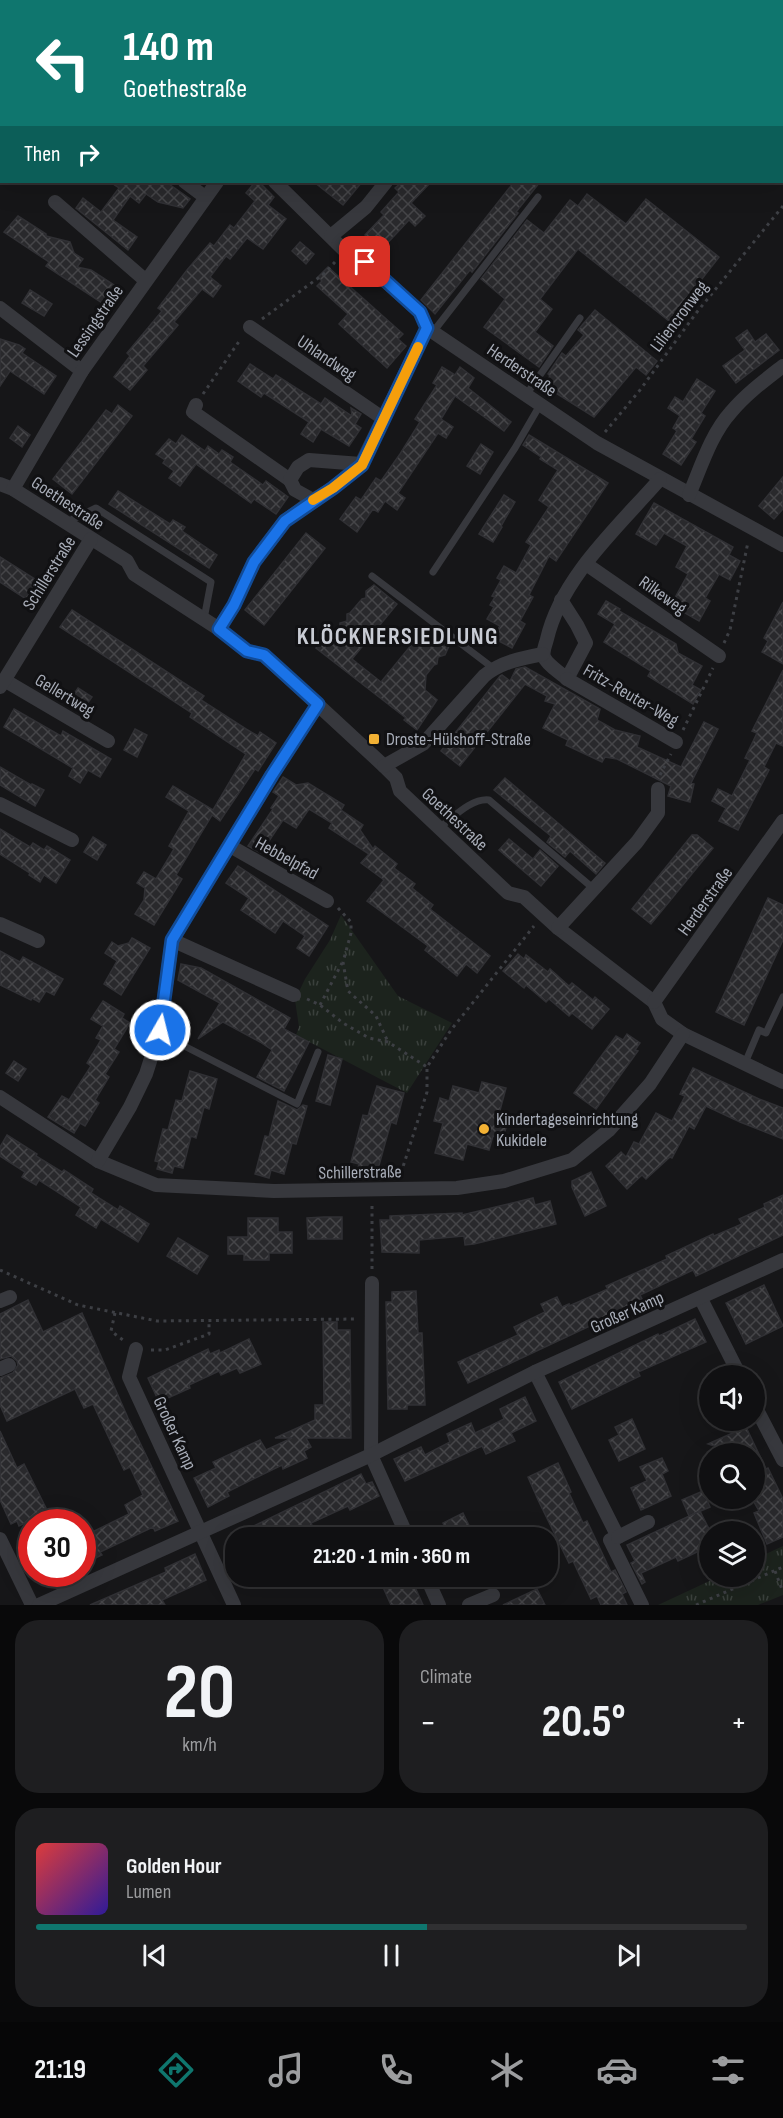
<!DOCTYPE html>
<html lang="en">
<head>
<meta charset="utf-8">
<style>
	:root { --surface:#101012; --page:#1e1e20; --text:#f1f3f6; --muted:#9c9d9f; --line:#303032; --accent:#0f766e }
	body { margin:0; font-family:"Sofia Sans Condensed",sans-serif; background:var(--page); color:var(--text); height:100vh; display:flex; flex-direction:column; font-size:22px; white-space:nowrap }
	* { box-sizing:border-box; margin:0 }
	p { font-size:20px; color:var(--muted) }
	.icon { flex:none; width:33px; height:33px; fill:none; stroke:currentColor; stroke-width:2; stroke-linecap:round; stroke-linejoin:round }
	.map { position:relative; height:1605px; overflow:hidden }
	.details { display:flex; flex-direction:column; gap:15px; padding:15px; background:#09090a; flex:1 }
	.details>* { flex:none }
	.guide { position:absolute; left:0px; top:0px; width:783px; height:183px; box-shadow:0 6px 24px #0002,0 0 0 2px var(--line); background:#0f766e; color:#fff; overflow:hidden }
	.controls { position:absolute; left:699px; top:1365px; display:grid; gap:12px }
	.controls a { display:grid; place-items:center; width:66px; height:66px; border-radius:50%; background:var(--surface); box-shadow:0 6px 24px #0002,0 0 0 2px var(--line); font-size:30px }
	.speed { position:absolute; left:18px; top:1509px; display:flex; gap:12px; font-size:30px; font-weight:700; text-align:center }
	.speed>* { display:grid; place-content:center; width:78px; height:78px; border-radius:50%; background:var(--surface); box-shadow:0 6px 24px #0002,0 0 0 2px var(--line); line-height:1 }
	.speed .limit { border:9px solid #d22; background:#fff; color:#111 }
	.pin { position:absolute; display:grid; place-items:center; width:51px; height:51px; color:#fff; margin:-26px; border-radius:12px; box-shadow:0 3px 9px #0006 }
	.me { position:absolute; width:66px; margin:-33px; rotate:8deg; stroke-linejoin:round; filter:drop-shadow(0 0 4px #0008) }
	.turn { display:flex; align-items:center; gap:21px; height:126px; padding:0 24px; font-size:27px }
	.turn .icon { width:78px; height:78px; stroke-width:2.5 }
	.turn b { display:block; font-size:42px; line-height:51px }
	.then { display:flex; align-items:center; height:57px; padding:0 24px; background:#0003; gap:12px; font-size:22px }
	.big { font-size:45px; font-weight:700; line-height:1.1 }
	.details .tile { flex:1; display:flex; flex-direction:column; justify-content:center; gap:9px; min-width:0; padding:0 21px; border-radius:24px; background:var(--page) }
	.details .dial { align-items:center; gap:0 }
	.dial b { font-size:78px; line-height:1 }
	.song { display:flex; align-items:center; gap:18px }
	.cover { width:72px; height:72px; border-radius:9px; background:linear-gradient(135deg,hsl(0 70% 55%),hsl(250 70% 35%)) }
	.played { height:6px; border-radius:3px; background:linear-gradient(90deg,var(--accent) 55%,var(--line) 55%) }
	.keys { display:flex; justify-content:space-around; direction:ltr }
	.heat { display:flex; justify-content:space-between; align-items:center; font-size:33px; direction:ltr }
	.details .tiles { flex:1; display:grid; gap:15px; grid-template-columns:1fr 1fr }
	.tile:last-child { grid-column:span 2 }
	.trip { position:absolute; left:225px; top:1527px; width:333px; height:60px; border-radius:24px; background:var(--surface); box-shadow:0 6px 24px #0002,0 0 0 2px var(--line); font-weight:700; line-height:60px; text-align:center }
	.dock { display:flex; height:96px; justify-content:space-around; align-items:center; background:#060607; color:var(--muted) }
	.dock .icon { width:42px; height:42px }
	.dock .current { color:var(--accent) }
	.dock b { font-size:27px; color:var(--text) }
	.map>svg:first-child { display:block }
</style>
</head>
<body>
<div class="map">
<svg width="783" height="1605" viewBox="0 0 783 1605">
	<defs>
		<pattern id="grass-tufts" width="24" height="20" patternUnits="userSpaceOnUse" patternTransform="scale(1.5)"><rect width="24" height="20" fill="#1c231d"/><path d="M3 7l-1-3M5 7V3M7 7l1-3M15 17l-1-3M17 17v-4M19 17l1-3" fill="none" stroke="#3a403c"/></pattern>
		<pattern id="building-cross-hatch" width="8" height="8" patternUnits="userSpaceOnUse" patternTransform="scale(1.5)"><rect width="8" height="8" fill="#29292c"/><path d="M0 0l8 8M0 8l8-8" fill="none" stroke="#454548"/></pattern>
	</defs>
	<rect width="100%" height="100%" fill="#161618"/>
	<g fill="url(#grass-tufts)">
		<polygon points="341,915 398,996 452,1023 407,1093 296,1035 299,1027 295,1000 305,979 330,940"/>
		<polygon points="783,1546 783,1595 758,1605 658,1605 718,1577 754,1576 755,1559"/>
	</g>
	<g fill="url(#building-cross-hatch)" stroke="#303034" stroke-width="1.5">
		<polygon points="110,182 166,182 190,199 183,208 158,202 146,194 139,203 130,196 113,220 137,237 128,250 76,208 83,198 101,212 119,188"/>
		<polygon points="255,182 259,182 274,197 268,205 286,219 263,249 247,238 230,259 226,256 210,277 221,286 213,297 202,289 174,322 178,325 143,366 147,370 130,390 114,377 130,356 127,353 162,311 158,308 187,270 210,243 214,246 230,225 234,228 255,201 246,193"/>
		<polygon points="314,182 362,182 343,205"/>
		<polygon points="402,182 431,182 411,203 425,216 415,226 409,220 381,250 365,235 384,215 381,212 399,192 395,188"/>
		<polygon points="514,182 540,182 516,212 518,213 472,272 470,270 435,314 421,300"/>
		<polygon points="587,194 626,224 646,199 719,257 669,321 578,249 540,299 552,309 535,332 553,346 539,367 484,327 505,299 481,279 527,220 544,233 570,200 578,206"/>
		<polygon points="18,216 46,234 46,236 70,242 74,253 83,259 77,267 91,270 114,285 102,303 46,266 49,262 4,232"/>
		<polygon points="300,242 314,254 306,264 292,251"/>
		<polygon points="328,267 403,334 398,339 406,346 387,368 339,324 348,314 317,286 322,281 318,277"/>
		<polygon points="30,290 52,304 44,316 22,303"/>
		<polygon points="595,310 657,361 646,375 636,367 594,417 543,385 550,376 548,374 562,353 566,356 584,335 578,330"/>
		<polygon points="747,330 755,342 766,334 779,350 736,383 723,366 745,350 736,338"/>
		<polygon points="0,339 19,345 25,349 22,353 56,376 44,394 10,371 0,386"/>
		<polygon points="250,364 273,379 276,375 321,404 325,398 352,416 351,408 361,414 355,424 361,428 349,446 321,429 313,442 301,434 309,422 264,393 261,397 238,381"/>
		<polygon points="442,367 455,375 460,367 474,378 468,388 511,422 504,431 455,396 441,419 453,427 446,438 438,433 398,493 405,498 397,510 385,501 378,512 373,509 357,532 340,519 356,497 361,500 376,478 381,481 400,454 420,422 415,419 437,385 433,383"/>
		<polygon points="697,379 715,391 701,413 705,416 691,439 696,442 681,465 663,454 677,431 673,428 680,416 668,408 675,397 683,402"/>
		<polygon points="118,405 132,416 72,494 53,479 106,410 112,414"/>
		<polygon points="18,426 30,435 22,447 10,438"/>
		<polygon points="182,435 205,451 208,446 219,454 222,450 233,457 230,462 263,485 266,481 288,497 276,514 254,499 251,503 196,464 180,486 169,478 174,471 163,463 165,460 156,454 169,439 176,444"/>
		<polygon points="529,435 608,483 556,561 549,556 529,595 533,597 520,621 525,624 512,648 493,638 500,626 487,619 494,607 490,605 495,597 492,596 501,580 497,578 504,566 516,573 531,545 526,542 549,507 539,500 558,470 540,459 541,457 523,445"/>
		<polygon points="481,444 493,452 480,474 467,466"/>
		<polygon points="783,477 783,509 774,519 759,506"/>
		<polygon points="118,491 170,524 173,520 185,527 182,531 217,555 209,568 109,504"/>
		<polygon points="504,495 515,502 501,526 502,527 493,542 479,534"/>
		<polygon points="654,503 733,547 729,555 740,561 730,580 719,574 705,598 710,601 699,621 671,605 688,574 676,567 687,546 664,533 656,545 636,534"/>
		<polygon points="306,533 325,548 264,625 245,610"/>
		<polygon points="0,557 38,581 26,599 0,582"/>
		<polygon points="374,585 397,604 352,659 381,682 426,627 449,646 445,655 438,657 437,664 434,665 426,675 425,690 437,700 417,730 404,720 406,718 316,648 324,637 328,640 340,626 340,623 347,621 347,614 350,613 362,599 366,598 366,591"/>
		<polygon points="606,601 620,609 619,611 676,644 678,653 702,666 692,685 701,690 693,704 648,676 651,671 604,642 615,624 598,614"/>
		<polygon points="783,602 783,664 762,652 768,641 764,638"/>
		<polygon points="72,610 204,696 201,700 246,729 258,736 260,732 276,743 258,771 255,769 220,821 212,815 176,875 182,879 154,925 135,914 144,900 145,888 137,883 144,872 156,879 174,849 169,846 189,811 166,797 173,786 213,810 246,754 190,717 192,713 60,627"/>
		<polygon points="525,667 600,709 597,720 615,730 640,736 637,747 681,767 704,722 718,729 691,783 694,784 690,802 668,796 671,786 617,759 605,757 602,762 566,745 568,740 543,728 555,704 545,701 547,696 525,684 460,766 441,751 500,676 502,675 510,681 516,669"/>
		<polygon points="783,670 783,746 776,743 764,767 769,770 738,830 719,821 726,808 712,801 718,789 732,796 750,760 745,758 757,733 752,731"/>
		<polygon points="78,688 92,697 82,711 68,703"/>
		<polygon points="14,709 61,736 63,731 111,759 100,777 88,770 80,783 69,776 73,768 4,727"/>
		<polygon points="135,729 147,735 137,757 124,750"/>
		<polygon points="0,767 31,785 32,784 44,790 35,806 0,785"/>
		<polygon points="283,777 296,785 308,783 344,805 341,810 363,825 360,830 373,849 375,846 397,864 394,868 415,884 412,888 433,905 430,909 490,956 477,973 466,964 457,976 425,950 428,946 367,901 384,880 361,863 369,854 329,828 332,823 309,809 296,828 283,820 261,853 248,846 273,809 271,808 279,796 273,792"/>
		<polygon points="505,778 605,863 596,874 570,851 565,857 547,842 551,836 494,790"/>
		<polygon points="0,829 30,847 33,843 44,850 47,846 70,860 56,883 44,875 40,882 29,875 30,873 0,854"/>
		<polygon points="692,835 697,835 713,848 651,924 632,909"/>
		<polygon points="93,837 106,845 97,860 84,852"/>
		<polygon points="509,839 533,859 540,850 558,866 541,886 499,850"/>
		<polygon points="238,866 328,926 309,956 297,948 305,936 283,921 275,933 241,910 249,898 226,883"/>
		<polygon points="768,898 783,905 783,940 744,1025 716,1012"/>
		<polygon points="132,938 150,948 121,995 104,984 117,961 105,953 112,942 118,946 129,943"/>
		<polygon points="0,951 20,962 23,957 63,979 54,995 46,991 39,1002 32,998 31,1000 0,985"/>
		<polygon points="518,954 524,959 526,955 548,972 550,969 569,986 572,983 593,1000 595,997 609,1009 592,1029 572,1013 569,1016 549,999 546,1002 526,985 524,988 503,971"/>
		<polygon points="181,964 201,968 290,1018 284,1029 309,1042 284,1091 257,1077 272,1050 260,1042 223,1022 198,1039 220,1003 178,980"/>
		<polygon points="103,1001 124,1014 122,1018 130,1023 114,1049 119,1052 105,1074 109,1077 95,1100 99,1103 85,1126 80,1123 74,1133 48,1117 62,1096 69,1100 91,1066 87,1063 101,1040 96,1038 103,1026 91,1019"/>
		<polygon points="627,1034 640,1043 635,1050 638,1051 596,1109 574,1093 616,1036 623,1040"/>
		<polygon points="328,1055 342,1059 330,1105 316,1101"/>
		<polygon points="14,1061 26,1069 18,1081 6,1073"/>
		<polygon points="693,1068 759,1099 783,1108 783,1139 740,1122 706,1106 694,1129 689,1126 672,1158 670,1157 646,1179 642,1175 627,1189 606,1166 621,1152 626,1157 634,1142 639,1144 656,1113 672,1121 685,1096 680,1094"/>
		<polygon points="190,1071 217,1079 209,1109 204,1107 196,1138 191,1136 183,1168 174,1166 172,1173 157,1169 159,1162 155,1161 163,1129 168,1130 176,1100 182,1101"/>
		<polygon points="482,1082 506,1088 499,1114 509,1116 503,1139 493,1136 489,1150 467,1144 463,1160 435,1153 443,1123 434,1121 440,1098 449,1101 453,1086 479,1093"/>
		<polygon points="377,1086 404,1093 396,1124 391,1122 378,1169 374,1168 372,1176 357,1172 359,1164 351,1162 363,1115 368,1116"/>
		<polygon points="278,1101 297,1110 303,1105 307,1106 296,1144 292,1143 284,1174 271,1170 269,1178 255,1174 265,1136 269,1137"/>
		<polygon points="7,1135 37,1154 36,1156 62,1172 64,1170 93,1189 91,1193 118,1210 120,1206 149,1224 138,1242 101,1219 96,1228 76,1215 81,1207 39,1180 36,1185 22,1177 25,1172 0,1156 0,1147"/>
		<polygon points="591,1172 606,1206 585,1216 572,1187 572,1181"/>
		<polygon points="783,1195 783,1235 696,1276 693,1270 640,1295 642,1299 604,1317 605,1319 468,1383 458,1362 518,1335 514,1327 545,1312 541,1304 557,1297 562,1307 569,1304 569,1306 608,1289 606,1286 667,1259 666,1256 713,1234 714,1236 742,1224 739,1219 765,1207 764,1204"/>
		<polygon points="533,1198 535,1205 550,1201 556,1224 474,1244 465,1245 464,1236 419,1240 419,1253 382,1252 380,1220 390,1220 390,1216 462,1213 462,1215"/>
		<polygon points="324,1217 342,1217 342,1239 308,1239 307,1218"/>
		<polygon points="248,1218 278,1218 278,1232 292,1232 292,1253 269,1253 269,1260 244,1260 244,1254 228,1254 228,1237 248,1237"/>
		<polygon points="178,1238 208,1256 197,1274 167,1256"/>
		<polygon points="764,1285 783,1326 746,1344 726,1303"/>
		<polygon points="416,1291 418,1333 422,1333 425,1405 407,1405 407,1409 388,1409 386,1302 392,1302 392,1292"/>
		<polygon points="28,1300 43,1332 82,1313 128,1418 178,1521 155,1531 153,1527 100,1552 102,1555 82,1564 82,1537 129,1514 125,1505 143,1495 130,1467 124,1470 93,1404 84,1408 75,1389 7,1421 0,1405 0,1378 13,1373 18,1365 17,1361 11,1356 0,1359 0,1314"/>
		<polygon points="695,1319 706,1342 638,1372 640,1376 572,1409 559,1382 658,1334 659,1336"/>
		<polygon points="323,1322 337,1322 337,1330 350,1330 351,1438 306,1438 311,1447 304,1451 307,1458 283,1469 282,1465 227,1492 229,1496 208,1507 194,1478 216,1468 213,1462 260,1440 266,1450 292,1438 275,1438 315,1420 315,1405 324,1405"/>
		<polygon points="249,1339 261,1364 240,1373 237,1368 221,1375 219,1371 189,1385 190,1388 159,1402 148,1378 208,1349 210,1354 219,1350 220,1353"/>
		<polygon points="525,1397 536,1421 511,1433 515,1441 486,1454 482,1446 405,1481 394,1459 421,1447 425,1455 450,1442 447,1434 471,1423 475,1433 490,1426 504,1419 500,1409"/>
		<polygon points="632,1419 645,1449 619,1461 609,1440 619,1435 615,1427"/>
		<polygon points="746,1427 766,1469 768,1468 783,1499 783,1537 767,1544 754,1513 759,1511 754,1502 754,1454 738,1454 708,1444"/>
		<polygon points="0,1431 17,1468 24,1464 46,1508 38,1511 40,1516 19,1526 17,1521 11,1524 0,1500"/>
		<polygon points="662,1458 668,1471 662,1474 671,1496 641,1510 631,1488 647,1481 640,1467"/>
		<polygon points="558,1463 571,1492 569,1493 583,1523 587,1521 611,1572 615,1570 626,1592 622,1594 627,1605 601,1605 597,1596 591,1599 573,1561 569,1563 539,1502 528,1477"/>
		<polygon points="361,1474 366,1484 372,1482 379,1496 350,1510 348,1506 311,1523 318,1538 229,1538"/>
		<polygon points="703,1491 710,1507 689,1516 682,1500"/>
		<polygon points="700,1511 710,1531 710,1546 678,1561 676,1557 641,1573 645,1582 642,1584 631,1563 635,1561 627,1545"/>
		<polygon points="463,1513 475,1538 450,1538 443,1523"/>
		<polygon points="195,1554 206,1580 162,1600 165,1605 90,1605 166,1572 165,1568"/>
		<polygon points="378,1576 410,1576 423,1605 391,1605"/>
		<polygon points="537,1589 545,1605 503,1605"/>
	</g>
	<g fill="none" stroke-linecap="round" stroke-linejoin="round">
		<g stroke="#3d3f44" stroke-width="3" stroke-dasharray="3 4.5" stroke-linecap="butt">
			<polyline points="262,319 325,273 335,262"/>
			<polyline points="203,394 240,340"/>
			<polyline points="605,432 640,390 697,312 783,206"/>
			<polyline points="724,643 730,630 748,542"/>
			<polyline points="683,730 713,668"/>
			<polyline points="660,775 671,754"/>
			<polyline points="338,908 351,922 351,933 343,962 348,991 376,1016 388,1042"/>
			<polyline points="307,999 320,1005 343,1023 369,1038 388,1042 427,1067"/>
			<polyline points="320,1005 342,963"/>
			<polyline points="401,1173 427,1092 427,1067 451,1030 534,926"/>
			<polyline points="372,1269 372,1204"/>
			<polyline points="0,1270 78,1305 157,1321 358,1319"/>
			<polyline points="115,1313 111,1331 123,1340"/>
			<polyline points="151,1350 165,1350 209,1334 209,1322"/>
			<polyline points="775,1571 783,1592"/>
			<polyline points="696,1605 783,1567"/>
		</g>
		<g stroke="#37383d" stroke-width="7">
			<polyline points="433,332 538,197"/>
			<polyline points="526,395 580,318"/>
			<polyline points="67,522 96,508 211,582 204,619"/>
			<polyline points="433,572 515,448 540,405"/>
			<polyline points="372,576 493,668"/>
			<path d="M439,828C453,818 471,798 489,800L594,889"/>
			<polyline points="159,1033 297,1104 318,1052"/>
			<polyline points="745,1063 759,1030 766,1033 783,997"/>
		</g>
		<g stroke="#37383d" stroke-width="14">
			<polyline points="279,0 279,2"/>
			<polyline points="517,0 518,2"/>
			<polyline points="588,0 589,2"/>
			<polyline points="775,0 776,2"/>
			<polyline points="17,2 18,0"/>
			<polyline points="0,23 2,21"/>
			<polyline points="185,182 205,197"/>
			<polyline points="275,182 346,252 365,263 420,312 427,328 597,443 783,545"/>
			<polyline points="55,202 145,280"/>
			<polyline points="331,236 366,207 386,182"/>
			<polyline points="0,308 82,371"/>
			<polyline points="250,327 384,419"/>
			<polyline points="196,405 193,412 290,480"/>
			<polyline points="361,464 309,460 298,467 290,480 295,490 313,500 333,488 361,464 427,328"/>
			<polyline points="0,484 13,489 127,561 134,574 219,629 247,651 264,655 384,766 396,778 400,791 508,893 524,897 558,928 654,1002 662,1019 683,1034 783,1082"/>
			<polyline points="13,489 82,371 217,182"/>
			<path d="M689,495C701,467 711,434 731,412C746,394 765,380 783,366"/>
			<polyline points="586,564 719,656"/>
			<path d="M561,600L577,625L586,643L567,679C561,673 547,665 544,657C542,651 546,644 547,639C561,577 620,525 660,479"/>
			<polyline points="219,629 234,605 254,562 285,521 313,500"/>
			<polyline points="567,679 676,742"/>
			<polyline points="4,680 108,741"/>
			<polyline points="0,687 91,539"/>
			<path d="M384,766L423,744L484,676C501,662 522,658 543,654"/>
			<polyline points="0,804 72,840"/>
			<polyline points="230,846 327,901"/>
			<polyline points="0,924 38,941"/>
			<polyline points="558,928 637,842 658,813 658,789"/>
			<polyline points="172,940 294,995"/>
			<polyline points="654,1002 783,821"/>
			<polyline points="0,1097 98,1161 156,1185 274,1191 457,1188 504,1181 572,1160 609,1130 650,1084 683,1034"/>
			<polyline points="98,1161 130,1107 146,1074 160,1030 172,940 272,775 318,704"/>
			<polyline points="372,1283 371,1455 408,1538"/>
			<polyline points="701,1299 740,1376"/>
			<polyline points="0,1301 10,1297"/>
			<polyline points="136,1349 129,1377 234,1605"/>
			<polyline points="0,1369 9,1365"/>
			<polyline points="535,1372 618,1537 610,1540 642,1605"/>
			<polyline points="754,1404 783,1460"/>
			<polyline points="618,1537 648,1522"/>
			<polyline points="0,1539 32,1605"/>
			<polyline points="426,1576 439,1605"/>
			<polyline points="39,1605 371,1455 535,1372 783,1260"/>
			<polyline points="469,1605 493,1595"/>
		</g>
	</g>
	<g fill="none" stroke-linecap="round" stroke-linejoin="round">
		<g stroke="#114b97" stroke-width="15">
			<polyline id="route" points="160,1030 172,940 272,775 318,704 264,655 247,651 219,629 234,605 254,562 285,521 333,488 362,465 427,328 420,312 365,262"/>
		</g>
		<use href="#route" stroke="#1a73e8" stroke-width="10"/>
		<polyline stroke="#f59e0b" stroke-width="10" points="313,500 333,488 362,465 418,347"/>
	</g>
	<g fill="#f2b134" stroke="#111113" stroke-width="2">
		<rect x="368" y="733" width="12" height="12" rx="3"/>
		<circle cx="484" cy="1129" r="6"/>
	</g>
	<g text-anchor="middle" stroke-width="6" stroke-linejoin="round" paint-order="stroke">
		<g font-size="18" fill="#a8adb8" stroke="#111113">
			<text transform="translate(679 316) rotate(-53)" y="6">Liliencronweg</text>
			<text transform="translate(95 321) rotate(-55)" y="6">Lessingstraße</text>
			<text transform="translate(327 358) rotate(34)" y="6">Uhlandweg</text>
			<text transform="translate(522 370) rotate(34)" y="6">Herderstraße</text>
			<text transform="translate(68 503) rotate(33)" y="6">Goethestraße</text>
			<text transform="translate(49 573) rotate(-58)" y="6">Schillerstraße</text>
			<text transform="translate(663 595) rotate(35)" y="6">Rilkeweg</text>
			<text transform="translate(65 695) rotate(31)" y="6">Gellertweg</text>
			<text transform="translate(631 695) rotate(30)" y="6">Fritz-Reuter-Weg</text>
			<text transform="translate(455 819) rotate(43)" y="6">Goethestraße</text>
			<text transform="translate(287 858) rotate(29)" y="6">Hebbelpfad</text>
			<text transform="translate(705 901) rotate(-54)" y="6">Herderstraße</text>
			<text transform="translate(360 1172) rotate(-1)" y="6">Schillerstraße</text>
			<text transform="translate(627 1312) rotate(-24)" y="6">Großer Kamp</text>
			<text transform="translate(175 1433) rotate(65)" y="6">Großer Kamp</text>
		</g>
		<g font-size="18" fill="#a8adb8" stroke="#111113" text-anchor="start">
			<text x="386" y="745">Droste-Hülshoff-Straße</text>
			<text x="496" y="1125">Kindertageseinrichtung<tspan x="496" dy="21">Kukidele</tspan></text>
		</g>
		<g font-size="24" font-weight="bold" letter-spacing="1.5" fill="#c9ccd4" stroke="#111113">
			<text x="398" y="644">KLÖCKNERSIEDLUNG</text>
		</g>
	</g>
</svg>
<div class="controls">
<a><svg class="icon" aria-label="sound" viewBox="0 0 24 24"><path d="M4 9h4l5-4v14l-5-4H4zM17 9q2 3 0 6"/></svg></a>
<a><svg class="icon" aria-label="search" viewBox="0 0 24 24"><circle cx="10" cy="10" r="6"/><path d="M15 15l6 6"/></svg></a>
<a><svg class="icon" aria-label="layers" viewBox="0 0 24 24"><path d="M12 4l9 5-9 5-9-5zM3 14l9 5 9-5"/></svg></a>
</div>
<div class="speed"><div class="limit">30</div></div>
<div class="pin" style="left:365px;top:262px;background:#d93025"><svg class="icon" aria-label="arrive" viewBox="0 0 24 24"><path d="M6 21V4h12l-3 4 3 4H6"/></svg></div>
<svg class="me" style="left:160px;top:1030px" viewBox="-20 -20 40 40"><circle r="17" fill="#1a73e8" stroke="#fff" stroke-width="3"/><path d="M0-11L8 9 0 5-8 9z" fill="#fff"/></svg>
<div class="trip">21:20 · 1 min · 360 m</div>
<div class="guide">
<div class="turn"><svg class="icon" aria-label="left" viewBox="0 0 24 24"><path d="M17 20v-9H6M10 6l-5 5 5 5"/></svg><div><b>140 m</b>Goethestraße</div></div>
<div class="then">Then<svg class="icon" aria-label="right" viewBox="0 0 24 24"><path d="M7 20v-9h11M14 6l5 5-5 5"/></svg></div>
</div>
</div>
<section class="details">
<div class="tiles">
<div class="tile dial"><b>20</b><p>km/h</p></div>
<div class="tile"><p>Climate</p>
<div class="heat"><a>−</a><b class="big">20.5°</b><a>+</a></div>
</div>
<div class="tile">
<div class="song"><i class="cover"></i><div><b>Golden Hour</b><p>Lumen</p></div></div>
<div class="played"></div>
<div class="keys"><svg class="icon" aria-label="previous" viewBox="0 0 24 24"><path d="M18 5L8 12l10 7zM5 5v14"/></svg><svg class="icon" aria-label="pause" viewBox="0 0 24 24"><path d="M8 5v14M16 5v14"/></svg><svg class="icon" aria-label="next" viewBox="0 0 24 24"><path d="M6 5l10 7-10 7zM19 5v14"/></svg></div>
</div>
</div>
</section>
<nav class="dock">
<b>21:19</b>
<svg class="icon current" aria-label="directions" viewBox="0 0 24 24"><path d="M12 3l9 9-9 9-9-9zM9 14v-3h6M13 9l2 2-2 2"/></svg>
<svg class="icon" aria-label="music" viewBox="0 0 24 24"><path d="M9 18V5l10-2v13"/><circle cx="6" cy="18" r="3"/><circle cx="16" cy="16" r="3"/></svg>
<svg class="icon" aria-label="phone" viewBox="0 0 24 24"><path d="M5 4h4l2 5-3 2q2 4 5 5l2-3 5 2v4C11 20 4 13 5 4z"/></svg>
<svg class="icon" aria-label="climate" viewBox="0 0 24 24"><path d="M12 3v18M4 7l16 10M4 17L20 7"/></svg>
<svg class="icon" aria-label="car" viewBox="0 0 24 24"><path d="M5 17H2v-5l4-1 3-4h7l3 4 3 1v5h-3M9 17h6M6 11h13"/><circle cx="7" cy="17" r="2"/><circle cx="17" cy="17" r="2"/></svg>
<svg class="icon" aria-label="filters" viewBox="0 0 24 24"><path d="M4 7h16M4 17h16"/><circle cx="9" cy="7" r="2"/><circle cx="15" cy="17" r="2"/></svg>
</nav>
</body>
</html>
